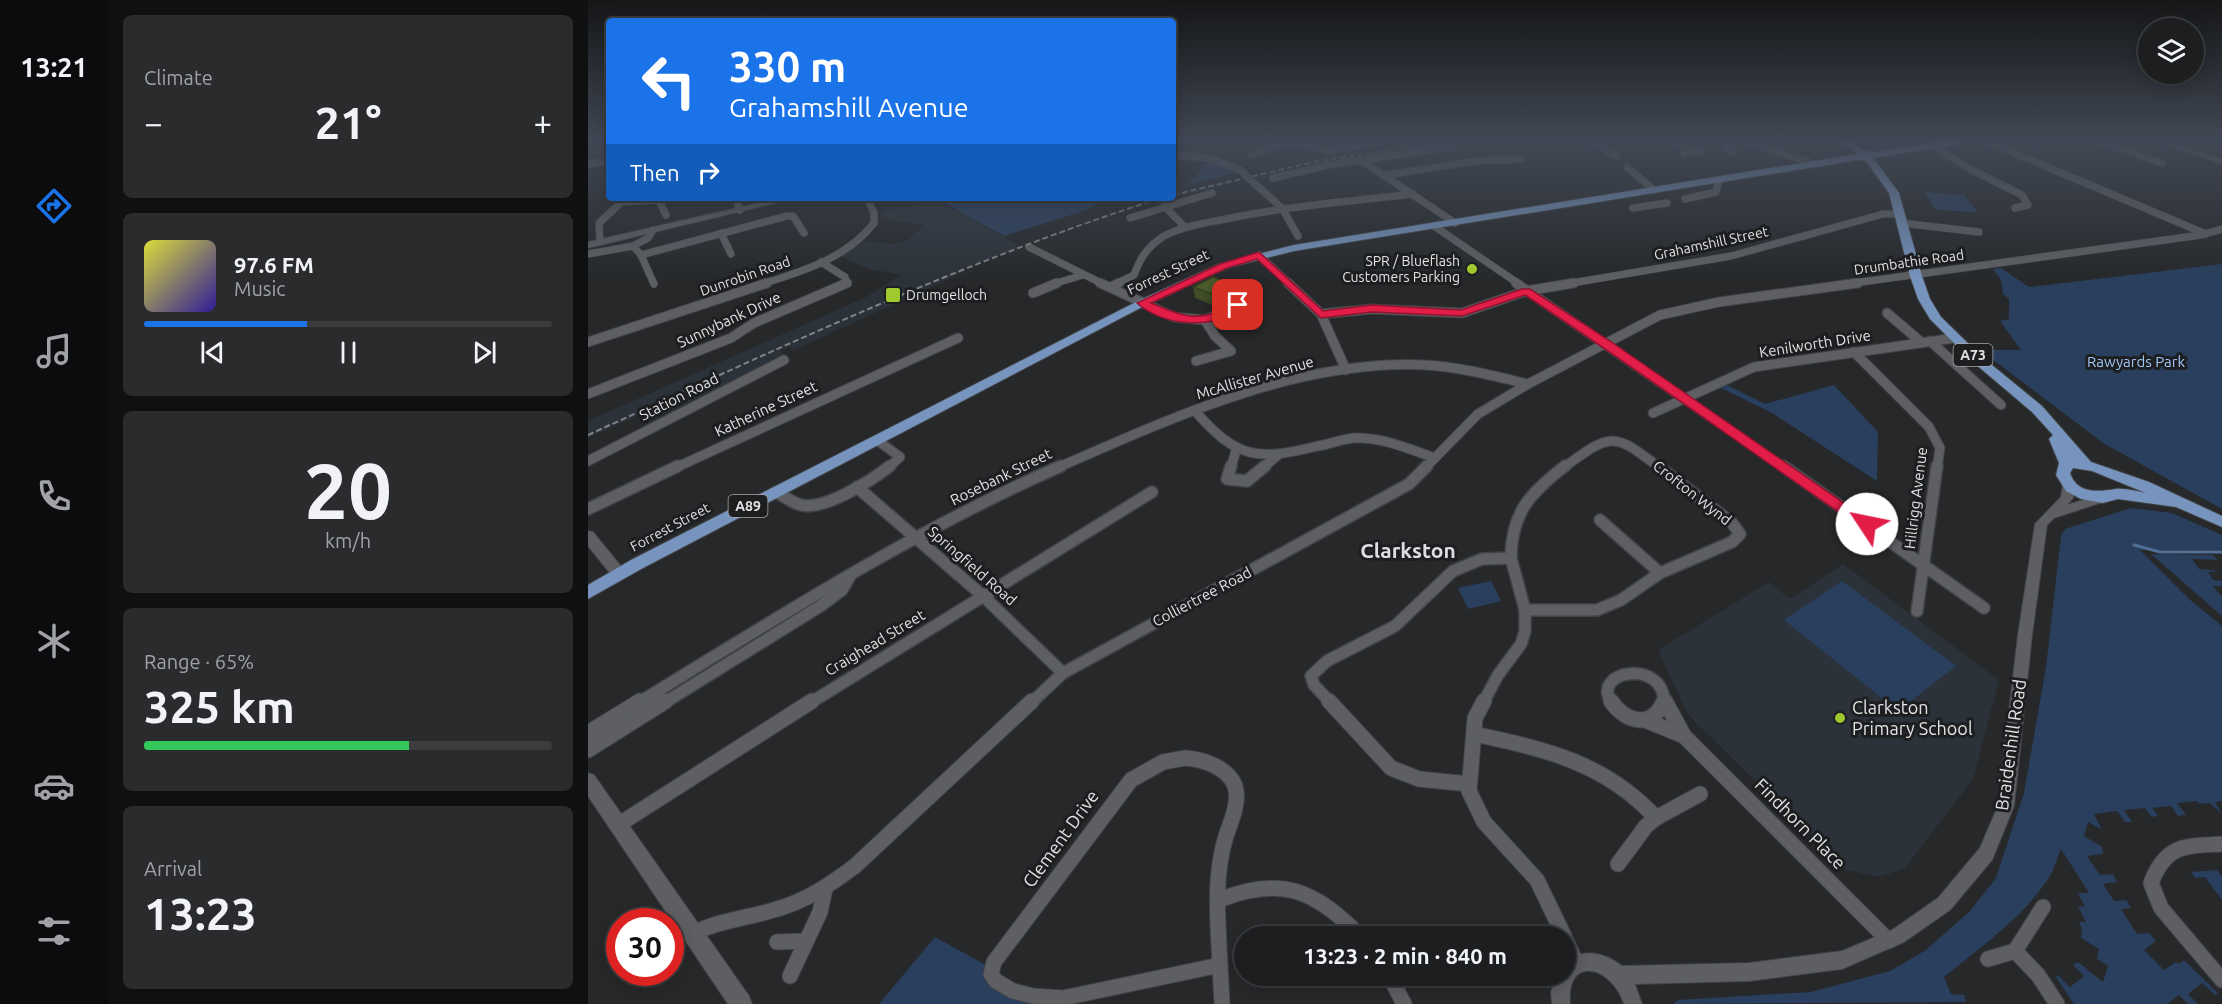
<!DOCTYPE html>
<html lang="en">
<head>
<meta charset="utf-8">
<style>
	:root { --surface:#1c1e20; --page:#292b2d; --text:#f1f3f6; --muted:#a0a2a5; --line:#3a3c3e; --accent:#1a73e8 }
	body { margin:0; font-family:Ubuntu,sans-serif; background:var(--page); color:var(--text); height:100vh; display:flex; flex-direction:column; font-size:22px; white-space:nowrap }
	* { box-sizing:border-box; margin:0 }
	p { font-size:20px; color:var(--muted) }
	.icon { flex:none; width:33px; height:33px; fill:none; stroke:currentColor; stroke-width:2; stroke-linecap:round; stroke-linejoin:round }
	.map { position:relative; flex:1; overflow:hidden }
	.side { display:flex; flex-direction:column; gap:15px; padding:15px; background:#0f1012; width:480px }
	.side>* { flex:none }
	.guide { position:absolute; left:18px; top:18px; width:570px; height:183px; border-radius:6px; box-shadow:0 3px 15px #0003,0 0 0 2px var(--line); background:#1a73e8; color:#fff; overflow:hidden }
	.controls { position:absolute; left:1550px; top:18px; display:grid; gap:12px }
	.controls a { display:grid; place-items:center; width:66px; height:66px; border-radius:50%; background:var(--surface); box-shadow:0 3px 15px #0003,0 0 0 2px var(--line); font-size:30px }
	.speed { position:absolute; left:18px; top:908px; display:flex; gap:12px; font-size:30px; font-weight:700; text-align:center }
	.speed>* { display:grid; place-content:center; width:78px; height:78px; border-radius:50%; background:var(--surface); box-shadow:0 3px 15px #0003,0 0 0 2px var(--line); line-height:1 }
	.speed .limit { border:9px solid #d22; background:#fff; color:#111 }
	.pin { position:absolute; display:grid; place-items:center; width:51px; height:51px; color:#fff; margin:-26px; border-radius:12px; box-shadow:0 3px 9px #0006 }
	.me { position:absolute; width:66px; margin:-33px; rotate:304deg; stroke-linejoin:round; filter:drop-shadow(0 0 4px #0008) }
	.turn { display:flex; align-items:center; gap:21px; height:126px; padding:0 24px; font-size:27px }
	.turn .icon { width:78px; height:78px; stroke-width:2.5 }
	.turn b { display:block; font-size:42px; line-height:51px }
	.then { display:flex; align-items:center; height:57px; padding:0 24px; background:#0003; gap:12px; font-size:22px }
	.big { font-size:45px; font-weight:700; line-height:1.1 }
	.side .tile { flex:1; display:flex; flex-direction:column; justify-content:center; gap:9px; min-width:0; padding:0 21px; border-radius:9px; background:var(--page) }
	.side .dial { align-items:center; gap:0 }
	.dial b { font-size:78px; line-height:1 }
	.song { display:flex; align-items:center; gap:18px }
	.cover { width:72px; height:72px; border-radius:9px; background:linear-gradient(135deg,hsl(60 70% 55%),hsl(250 70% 35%)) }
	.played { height:6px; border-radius:3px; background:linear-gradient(90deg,var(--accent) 40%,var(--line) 40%) }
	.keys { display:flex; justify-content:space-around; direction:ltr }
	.heat { display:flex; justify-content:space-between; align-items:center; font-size:33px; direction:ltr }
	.charge { height:9px; border-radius:4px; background:linear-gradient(90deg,#34c759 65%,var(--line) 0) }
	.trip { position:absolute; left:646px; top:926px; width:342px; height:60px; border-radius:30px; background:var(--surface); box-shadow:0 3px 15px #0003,0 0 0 2px var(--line); font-weight:700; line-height:60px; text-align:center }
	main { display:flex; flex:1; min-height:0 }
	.tab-bar { display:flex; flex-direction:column; width:108px; justify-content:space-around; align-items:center; background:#0b0c0d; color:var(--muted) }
	.tab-bar .icon { width:42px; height:42px }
	.tab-bar .on { color:var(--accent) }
	.tab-bar b { font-size:27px; color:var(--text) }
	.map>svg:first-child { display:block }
</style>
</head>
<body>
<main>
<nav class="tab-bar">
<b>13:21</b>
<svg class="icon on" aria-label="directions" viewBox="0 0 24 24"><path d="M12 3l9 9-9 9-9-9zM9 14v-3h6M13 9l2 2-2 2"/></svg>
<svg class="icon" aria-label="music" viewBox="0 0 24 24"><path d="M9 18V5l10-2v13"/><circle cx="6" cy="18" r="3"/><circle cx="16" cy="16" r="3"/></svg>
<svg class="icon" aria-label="phone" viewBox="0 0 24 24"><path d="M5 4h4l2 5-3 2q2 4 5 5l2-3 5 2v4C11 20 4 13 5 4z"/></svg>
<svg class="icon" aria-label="climate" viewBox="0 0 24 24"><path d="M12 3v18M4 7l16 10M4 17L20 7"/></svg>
<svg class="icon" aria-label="car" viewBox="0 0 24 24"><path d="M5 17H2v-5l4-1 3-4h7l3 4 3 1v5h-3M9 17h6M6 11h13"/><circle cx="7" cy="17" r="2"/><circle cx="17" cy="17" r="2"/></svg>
<svg class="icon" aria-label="filters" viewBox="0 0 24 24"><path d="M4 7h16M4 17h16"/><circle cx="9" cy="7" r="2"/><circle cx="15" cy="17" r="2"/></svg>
</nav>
<section class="side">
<div class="tile"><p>Climate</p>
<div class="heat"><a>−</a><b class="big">21°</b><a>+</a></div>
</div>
<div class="tile">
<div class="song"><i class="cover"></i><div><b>97.6 FM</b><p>Music</p></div></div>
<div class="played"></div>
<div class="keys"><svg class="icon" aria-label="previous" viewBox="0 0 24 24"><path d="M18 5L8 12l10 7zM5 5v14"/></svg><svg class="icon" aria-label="pause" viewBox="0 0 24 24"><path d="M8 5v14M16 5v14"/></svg><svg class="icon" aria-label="next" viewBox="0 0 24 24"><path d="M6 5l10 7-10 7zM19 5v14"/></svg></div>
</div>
<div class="tile dial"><b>20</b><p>km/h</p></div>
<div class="tile"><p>Range · 65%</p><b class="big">325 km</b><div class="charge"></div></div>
<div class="tile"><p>Arrival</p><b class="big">13:23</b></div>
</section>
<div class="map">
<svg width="1634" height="1004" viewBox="0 0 1634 1004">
	<rect width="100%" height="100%" fill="#26282a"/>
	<g fill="#2c3239">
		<polygon points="339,202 351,202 434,247 376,268 378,271 206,350 202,347 192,351 198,355 65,420 56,413 0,438 0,421 278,297 313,275 281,269 252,256 276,241 307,244 318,241 337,225 293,218 294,211"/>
		<polygon points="1255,564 1411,680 1385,779 1316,869 1290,877 1259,870 1109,724 1098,711 1070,650 1181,582 1202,599"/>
	</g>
	<g fill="#293f5d">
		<polygon points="621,161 647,173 600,185"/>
		<polygon points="1337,192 1376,195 1389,212 1348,210"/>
		<polygon points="357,198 512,198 509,204 499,210 416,236 354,202"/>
		<polygon points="1634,264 1634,509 1515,443 1392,350 1433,350 1412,321 1421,319 1421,299 1415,294 1413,280 1405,269 1413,268 1441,287"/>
		<polygon points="1137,384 1177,404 1246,385 1290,432 1289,481 1184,413 1131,387"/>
		<path d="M1543,508L1584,513L1634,535V550H1552L1601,599L1634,626V801L1627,802L1634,814L1622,803L1611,804L1609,801L1589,803L1598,815L1590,816L1583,806L1564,808L1570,816L1563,817L1557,808L1536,810L1544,822H1537L1529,811L1506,814L1514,830L1500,822L1496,836L1514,847L1515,854L1499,856L1512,875L1525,874L1529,882L1515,884L1526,901L1538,900L1543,908L1533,909L1549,934L1561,933L1568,941L1556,950L1576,970L1588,962L1591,964L1596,960L1630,993L1627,995L1614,983L1600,994L1610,1004H1600L1591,995L1579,1004H1486L1468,977L1470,975L1482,987L1496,976L1485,965L1490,962L1515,982L1520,966L1509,959L1511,949L1493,938L1494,929L1491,922H1498L1490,906L1497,907L1490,893H1501L1473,849C1469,857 1467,867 1463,874C1439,915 1392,948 1356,977L1363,994L1376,995L1378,1002L1085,1004L1090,1000L1223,992L1302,971L1338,950L1382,911L1408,878L1436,793L1458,667L1473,536L1477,529Z"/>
		<polygon points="1563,554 1625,555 1629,560 1604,559 1611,569 1634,571 1620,572 1625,580 1634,581 1634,586 1625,586 1634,597 1634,616"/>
		<polygon points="903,581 913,601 880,609 870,588"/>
		<polygon points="1254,581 1368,666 1310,711 1196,620"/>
		<polygon points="1629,870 1634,877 1634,900 1617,877 1607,878 1603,872"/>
		<polygon points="347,937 396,964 399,976 469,1004 291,1004"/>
	</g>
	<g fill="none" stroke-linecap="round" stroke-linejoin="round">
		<polyline stroke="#516f96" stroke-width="3" points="1546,545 1572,552 1634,552"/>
		<g stroke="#414345" stroke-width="8">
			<g id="minor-far3">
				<polyline points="702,141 739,151 799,141"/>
				<polyline points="1002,141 1029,156"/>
				<polyline points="1087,141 1098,150 1095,154"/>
				<polyline points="1156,141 1227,164"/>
				<polyline points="1398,141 1618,234"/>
				<polyline points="1512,141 1574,163"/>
				<polyline points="1344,145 1380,168 1434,195 1440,205 1427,208"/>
				<polyline points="1098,150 1113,152"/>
				<polyline points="1145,153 1136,146 1148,141"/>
				<polyline points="585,155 621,158 652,170"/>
				<polyline points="663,155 698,141"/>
				<polyline points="773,160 867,223"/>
				<polyline points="0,164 21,161"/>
				<polyline points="1039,167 1066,190"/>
				<polyline points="798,175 888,161 933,159"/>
				<polyline points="685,178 740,165 864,147"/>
				<polyline points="667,184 694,208 710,236"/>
				<polyline points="147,198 152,210"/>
				<polyline points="1097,199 1128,192 1131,179"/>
				<polyline points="33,202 71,200 78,215"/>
				<polyline points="576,206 597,227"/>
				<polyline points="1045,208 1079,203"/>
				<polyline points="542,218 624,193"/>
				<polyline points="1313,223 1391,232"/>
				<polyline points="846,226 931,284"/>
				<polyline points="133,233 143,254"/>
				<polyline points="12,242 11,223 38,198"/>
				<polyline points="45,246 60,238 65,230"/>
				<polyline points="441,247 515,284"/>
				<polyline points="0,254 45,246 53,255 66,284"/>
				<polyline points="53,255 199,216 205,216 216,233"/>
				<polyline points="671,255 702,284"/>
				<polyline points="233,262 257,277 258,284"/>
				<path d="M174,284C215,271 259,258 286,223V213L279,198"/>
				<polyline points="465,284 495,275"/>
				<path d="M528,284L546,275C552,258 560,246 576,236C597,225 620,223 642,218C703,206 764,201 825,194"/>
				<polyline points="978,284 1143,256 1295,214 1311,214"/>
				<polyline points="1259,284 1613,235 1634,229"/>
			</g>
		</g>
		<g stroke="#414345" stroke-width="11">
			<g id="minor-far2">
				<polyline points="512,283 586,317 617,320 650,305"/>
				<polyline points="700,283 733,314 758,370"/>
				<polyline points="928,283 1197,468"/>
				<polyline points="523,287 531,283"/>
				<polyline points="445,293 469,283"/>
				<polyline points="1299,313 1333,342"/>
				<polyline points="733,314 784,309 874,313 938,291 986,283"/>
				<polyline points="1342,341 1413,405"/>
				<polyline points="0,342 179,283"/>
				<polyline points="1266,352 1341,427 1352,448 1349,468"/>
				<polyline points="608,361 643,351 627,336 617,320"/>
				<polyline points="0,394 143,338 166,323 259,283"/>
				<path d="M607,411C649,459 669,461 730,446C742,444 754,439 766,438C795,437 821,449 847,458"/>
				<polyline points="1065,413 1166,367 1367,338"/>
				<polyline points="289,440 312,457 300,468"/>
				<polyline points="0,461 196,360"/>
				<polyline points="87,468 370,338"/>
				<path d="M469,468C583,418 710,359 837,365C872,367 906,376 940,384"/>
				<polyline points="643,468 648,450"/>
				<polyline points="675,468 691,454"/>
				<polyline points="837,468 890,414 940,384 1072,315 1131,302 1270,283"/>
				<path d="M975,468C1024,432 1025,432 1072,468"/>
			</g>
		</g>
		<g stroke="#414345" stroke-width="14">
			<g id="minor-far1">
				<polyline points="643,466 639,479 659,481 677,466"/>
				<polyline points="1195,466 1396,608"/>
				<polyline points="269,487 395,596 475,673"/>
				<path d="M188,492C196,496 204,503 213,505C236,511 284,480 302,466"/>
				<polyline points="0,509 90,466"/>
				<polyline points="1012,520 1072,573"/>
				<path d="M923,558C923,513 943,492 977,466"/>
				<polyline points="937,610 1009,610 1033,600 1072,573 1144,542 1152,534 1144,523 1070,466"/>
				<polyline points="1329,611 1349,466"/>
				<path d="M50,703C187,619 325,531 473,466"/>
				<polyline points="76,703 234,605 254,590 262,576"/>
				<polyline points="222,703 564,492"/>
				<polyline points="443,703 475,673 821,484 839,466"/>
				<polyline points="743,703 726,685 723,676 739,661 807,626 865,571 894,559 923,558 937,610 937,631 933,644 910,675 895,703"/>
				<path d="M1024,703C1001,670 1077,658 1076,703"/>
			</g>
		</g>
		<g stroke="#414345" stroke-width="17">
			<g id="minor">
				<polyline points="741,701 803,768 831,779 881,784"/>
				<polyline points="896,701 887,718 881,791 896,822 949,880 976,936"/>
				<path d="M1023,701C1037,722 1064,730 1076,701"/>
				<polyline points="1077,701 1096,736 1301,941"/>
				<polyline points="1057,720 1096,736"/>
				<polyline points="0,733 52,701"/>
				<path d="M886,734C957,749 1018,763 1068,818L1112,794"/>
				<polyline points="0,750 78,701"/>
				<path d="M597,758C614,759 640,767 647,786C652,801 643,822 638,836C625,878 630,922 632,965L475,998L445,996L425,991L408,981L403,974L406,962L543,780L575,762Z"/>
				<polyline points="30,825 224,701"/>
				<path d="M1634,844C1597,846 1578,844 1563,883L1573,908L1634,980"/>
				<polyline points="1030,864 1058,826 1068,818"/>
				<path d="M631,900C694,875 726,890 772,936"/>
				<path d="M104,934C131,920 161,918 189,909C218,901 243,884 267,866L444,701"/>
				<polyline points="978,941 989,964"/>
				<polyline points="189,942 218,941"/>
				<polyline points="1427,951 1450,975 1469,1004"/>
				<polyline points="1400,959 1427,951 1455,907"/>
				<polyline points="632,965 634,1004"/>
				<polyline points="801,975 816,1004"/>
				<polyline points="202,976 232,912 237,889"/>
			</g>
		</g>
		<g stroke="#414345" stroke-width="2">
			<path id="tertiary" d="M1481,480L1487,484L1485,498L1479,505L1517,493L1523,497L1521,500L1466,518L1459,525L1444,635L1426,806L1404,860L1362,910L1316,942L1254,969L1161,981L1047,984L1054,1004H1036C1024,966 978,954 982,1004H964L963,992L969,975H978V962C996,947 1017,953 1034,966L1161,963L1254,951L1304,930L1350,898L1392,848L1410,806L1430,635L1447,524L1473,497L1475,484Z"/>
		</g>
		<g stroke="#414345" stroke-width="2">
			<g id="secondary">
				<polygon points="1568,141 1578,141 1634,159 1634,164"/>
				<polygon points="193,198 208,198 0,248 0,242"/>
				<polygon points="0,531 5,532 36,570 38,574 36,578 26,578 0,546"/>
				<polygon points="0,773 6,775 161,996 164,1004 140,1004 0,796"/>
			</g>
		</g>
		<g stroke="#414345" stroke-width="2">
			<path id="primary" d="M1253,141H1262L1274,150L1285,152L1358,141H1375L1371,144L1285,158L1311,193L1334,276L1342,299L1353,317L1393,356L1454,406L1503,462L1561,482L1634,516V527L1588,507L1530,499L1515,503L1493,499L1478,491L1468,475L1471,463L1461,439L1465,435L1444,412L1385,362L1342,319L1330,299L1322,276L1301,193L1278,161L1270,160L706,251L639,268L558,305L55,568L0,599V585L43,560L550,301L631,264L706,245L1270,154ZM1485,468L1504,471L1558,493C1548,491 1537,488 1528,489C1510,492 1489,494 1482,473Z"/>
		</g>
		<use href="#minor-far3" stroke="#5d5f62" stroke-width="7"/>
		<use href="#minor-far2" stroke="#5d5f62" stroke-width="9"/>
		<use href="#minor-far1" stroke="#5d5f62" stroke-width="11"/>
		<use href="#minor" stroke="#5d5f62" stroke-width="15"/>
		<use href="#tertiary" fill="#5d5f62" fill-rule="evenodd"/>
		<use href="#secondary" fill="#5d5f62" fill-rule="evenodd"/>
		<use href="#primary" fill="#7694bd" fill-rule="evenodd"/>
		<g stroke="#818284" stroke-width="2" stroke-dasharray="6 3" stroke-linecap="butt">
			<polyline points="585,195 730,161 864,141"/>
			<path d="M0,435C189,349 375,261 573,198"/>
		</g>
		<g stroke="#414345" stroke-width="8" stroke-linecap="butt">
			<polyline id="minor-bridge" points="652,170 667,184"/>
		</g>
		<use href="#minor-bridge" stroke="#5d5f62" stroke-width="7"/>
	</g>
	<polygon fill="#404d26" points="643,284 644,294 625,305 607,298 605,287"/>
	<polygon fill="#343f1f" points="643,284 644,294 625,305 624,294"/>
	<polygon fill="#4b5a2c" stroke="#343f1f" stroke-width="1.5" points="625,277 643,284 624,294 605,287"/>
	<linearGradient id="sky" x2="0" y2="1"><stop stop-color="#151617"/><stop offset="0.5" stop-color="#414855"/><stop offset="1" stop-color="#414855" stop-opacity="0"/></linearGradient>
	<rect width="1634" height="281" fill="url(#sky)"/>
	<path fill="#e11d48" stroke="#92132f" stroke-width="1.5" d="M671,252L735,311L784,305L873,310L934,289H942L1022,341L1286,524L1279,529L1274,528C1161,451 1051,370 937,295L874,316L784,312L733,318L669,259L639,268L563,303C585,312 604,322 628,312C636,309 642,304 650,302L655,305C628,331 576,327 549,303L632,264Z"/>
	<g fill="#9fca2d" stroke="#1d1e20" stroke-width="2">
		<circle cx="884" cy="269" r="6"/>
		<rect x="297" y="287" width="16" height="16" rx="3"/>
		<circle cx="1252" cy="718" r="6"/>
	</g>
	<g text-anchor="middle" stroke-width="6" stroke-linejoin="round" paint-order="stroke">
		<g font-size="14" fill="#e1e2e4" stroke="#1d1e20">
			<text transform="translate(1123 243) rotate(-12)" y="5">Grahamshill Street</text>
			<text transform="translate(1321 262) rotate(-8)" y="5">Drumbathie Road</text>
			<text transform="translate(580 272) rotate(-25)" y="5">Forrest Street</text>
			<text transform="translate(157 276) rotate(-19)" y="5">Dunrobin Road</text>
			<text transform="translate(82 527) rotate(-28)" y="5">Forrest Street</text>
		</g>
		<g font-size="14" fill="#e1e2e4" stroke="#1d1e20" text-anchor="end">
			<text x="872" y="266">SPR / Blueflash<tspan x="872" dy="16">Customers Parking</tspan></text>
			<text x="318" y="300" text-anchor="start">Drumgelloch</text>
		</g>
		<g fill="#1d1e20" stroke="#a6a7a9" stroke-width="1.5">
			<rect x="1365.5" y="344" width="39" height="22" rx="4.5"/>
			<rect x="140.5" y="495" width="39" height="22" rx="4.5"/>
		</g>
		<g font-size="14" font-weight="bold" fill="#e1e2e4">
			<text x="1385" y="360">A73</text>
			<text x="160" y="511">A89</text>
		</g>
		<g font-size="15" fill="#e1e2e4" stroke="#1d1e20">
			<text transform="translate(141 320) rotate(-25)" y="5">Sunnybank Drive</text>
			<text transform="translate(1227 344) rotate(-9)" y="5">Kenilworth Drive</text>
			<text transform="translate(667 378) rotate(-16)" y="5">McAllister Avenue</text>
			<text transform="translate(91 397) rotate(-27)" y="5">Station Road</text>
			<text transform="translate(178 409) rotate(-25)" y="5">Katherine Street</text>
			<text transform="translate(413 477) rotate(-26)" y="5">Rosebank Street</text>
			<text transform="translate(1104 493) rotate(38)" y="5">Crofton Wynd</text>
			<text transform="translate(1328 498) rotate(-83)" y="5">Hillrigg Avenue</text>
			<text transform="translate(384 566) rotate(41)" y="5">Springfield Road</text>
			<text transform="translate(614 597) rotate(-28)" y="5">Colliertree Road</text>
			<text transform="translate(287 643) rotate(-31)" y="5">Craighead Street</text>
		</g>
		<g font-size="15" fill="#a0c5f7" stroke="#1d1e20">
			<text x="1548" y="367">Rawyards Park</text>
		</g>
		<g font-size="18" fill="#e1e2e4" stroke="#1d1e20" text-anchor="start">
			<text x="1264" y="714">Clarkston<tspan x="1264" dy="21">Primary School</tspan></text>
		</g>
		<g font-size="18" fill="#e1e2e4" stroke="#1d1e20">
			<text transform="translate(1423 745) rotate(-82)" y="6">Braidenhill Road</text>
			<text transform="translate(1212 824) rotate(45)" y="6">Findhorn Place</text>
			<text transform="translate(473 839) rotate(-54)" y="6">Clement Drive</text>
		</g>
		<g font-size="21" font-weight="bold" fill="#dcdee1" stroke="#1d1e20">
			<text x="820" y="558">Clarkston</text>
		</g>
	</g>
</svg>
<div class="controls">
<a><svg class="icon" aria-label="layers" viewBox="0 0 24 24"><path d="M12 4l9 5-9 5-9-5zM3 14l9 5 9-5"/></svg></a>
</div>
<div class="speed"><div class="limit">30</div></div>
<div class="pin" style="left:650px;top:305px;background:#d93025"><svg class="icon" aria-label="arrive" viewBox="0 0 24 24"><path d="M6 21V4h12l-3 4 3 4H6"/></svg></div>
<svg class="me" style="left:1279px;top:524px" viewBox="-20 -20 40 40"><circle r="19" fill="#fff"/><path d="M0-13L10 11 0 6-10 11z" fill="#e11d48"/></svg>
<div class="trip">13:23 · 2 min · 840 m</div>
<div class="guide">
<div class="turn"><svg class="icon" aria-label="left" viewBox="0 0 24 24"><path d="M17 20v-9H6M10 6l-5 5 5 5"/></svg><div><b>330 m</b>Grahamshill Avenue</div></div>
<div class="then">Then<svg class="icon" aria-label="right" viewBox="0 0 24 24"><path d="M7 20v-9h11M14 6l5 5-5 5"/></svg></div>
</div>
</div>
</main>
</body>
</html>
